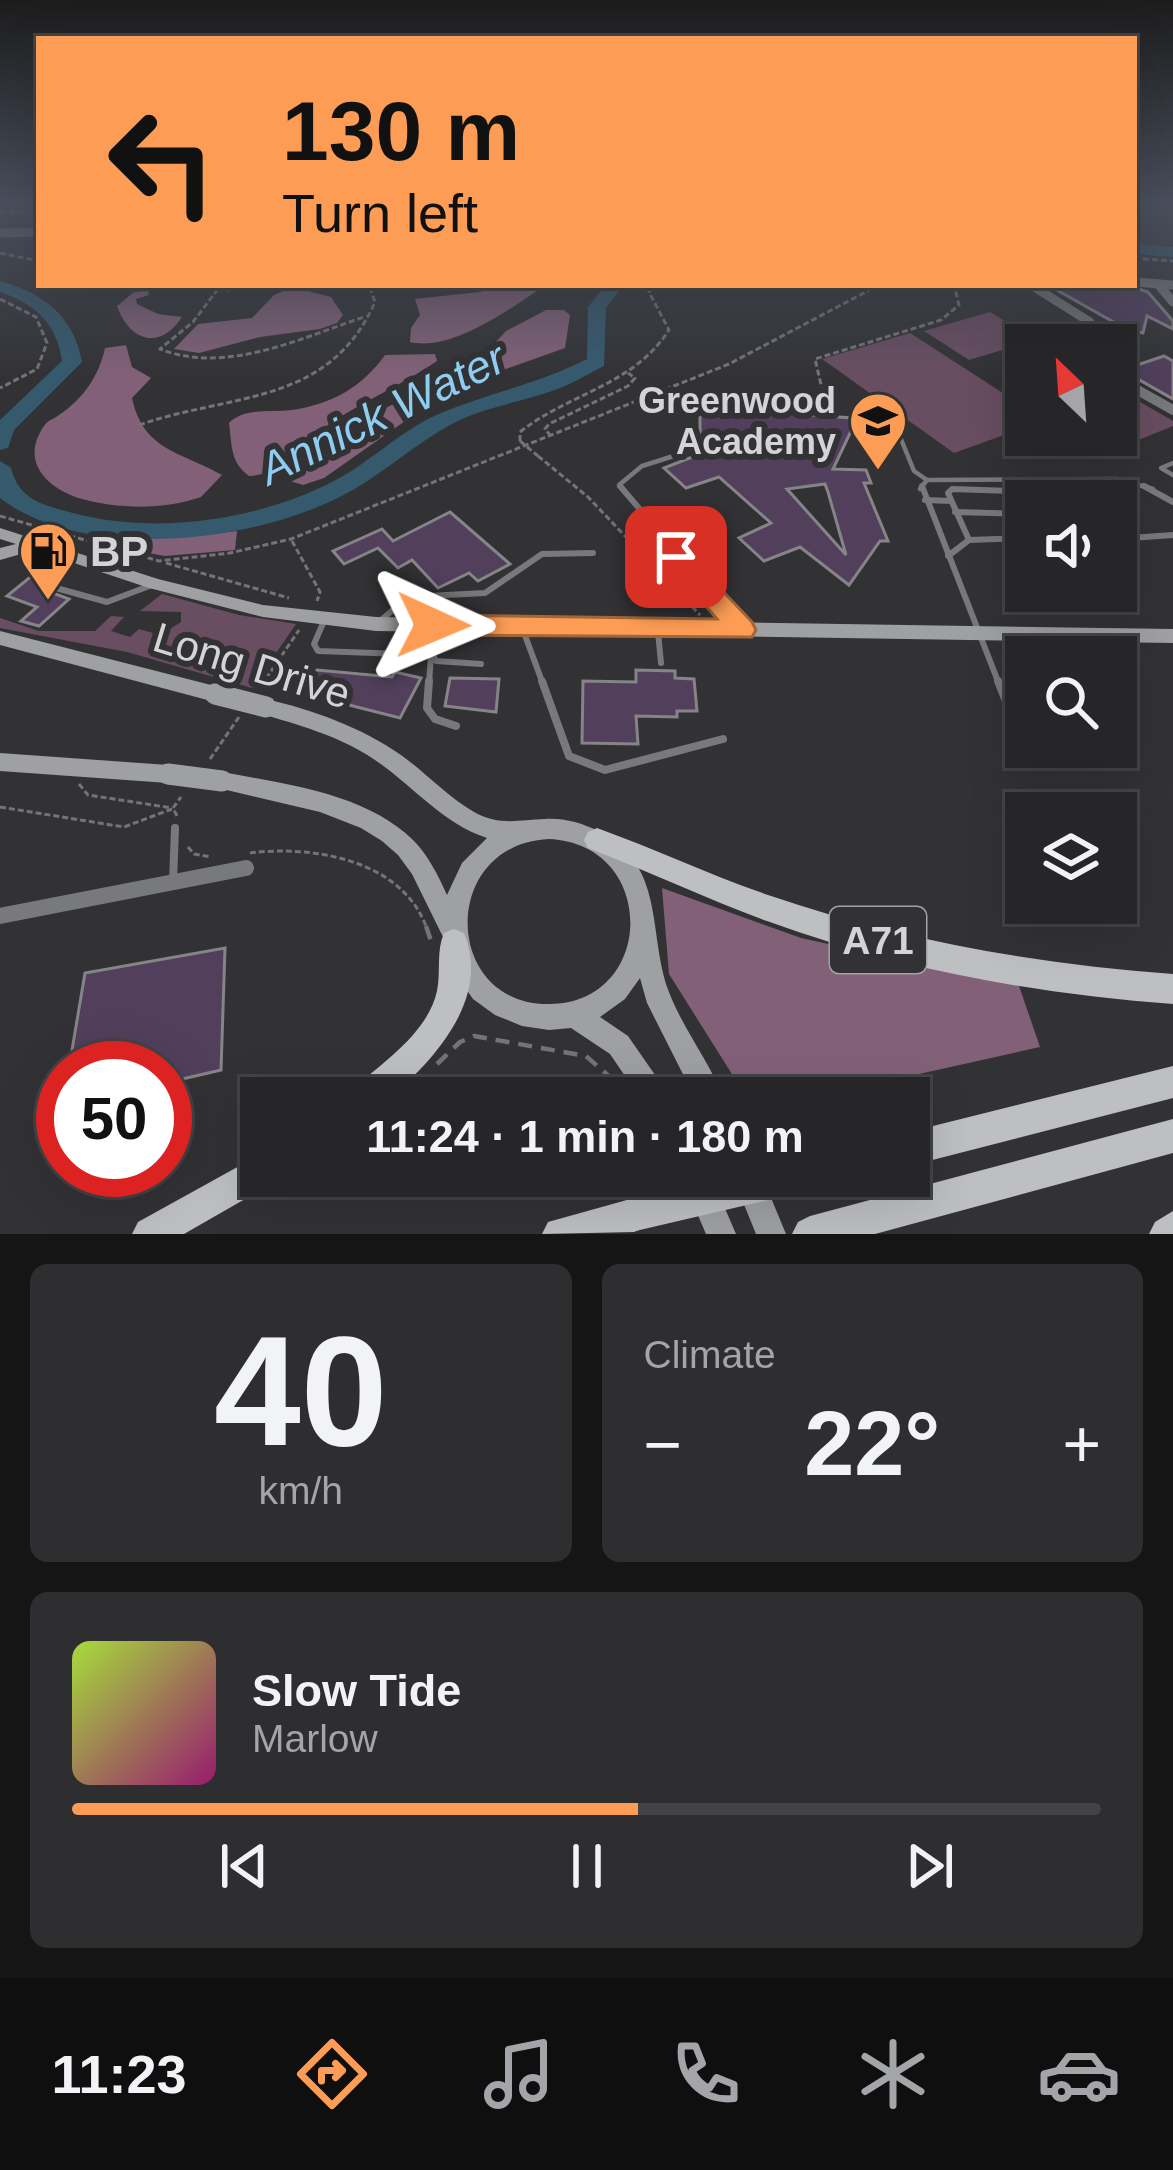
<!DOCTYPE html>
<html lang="en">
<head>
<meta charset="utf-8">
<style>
	:root { --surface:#262628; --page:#2e2e30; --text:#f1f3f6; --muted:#a4a5a8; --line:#424345; --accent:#fd9d55 }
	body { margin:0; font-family:Helvetica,sans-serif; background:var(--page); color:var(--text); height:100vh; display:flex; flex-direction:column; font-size:45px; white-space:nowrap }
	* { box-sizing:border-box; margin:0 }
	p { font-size:39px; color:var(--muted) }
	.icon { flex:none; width:66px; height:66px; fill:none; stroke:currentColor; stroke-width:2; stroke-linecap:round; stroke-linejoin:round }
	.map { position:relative; height:1234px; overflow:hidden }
	.details { display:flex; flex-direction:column; gap:30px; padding:30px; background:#151516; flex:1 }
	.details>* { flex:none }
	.hud { position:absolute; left:36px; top:36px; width:1101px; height:252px; border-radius:0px; box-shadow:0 12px 48px #0002,0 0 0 3px var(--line); background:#fd9d55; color:#111; overflow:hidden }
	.needle { width:78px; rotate:335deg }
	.tools { position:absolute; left:1005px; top:324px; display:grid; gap:24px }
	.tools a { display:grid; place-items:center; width:132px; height:132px; border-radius:0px; background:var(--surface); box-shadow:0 12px 48px #0002,0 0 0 3px var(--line); font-size:60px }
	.speed { position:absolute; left:36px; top:1041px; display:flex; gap:24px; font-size:60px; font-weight:700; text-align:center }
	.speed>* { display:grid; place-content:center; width:156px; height:156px; border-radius:50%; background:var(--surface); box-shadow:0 12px 48px #0002,0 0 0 3px var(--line); line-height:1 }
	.speed .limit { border:18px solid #d22; background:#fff; color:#111 }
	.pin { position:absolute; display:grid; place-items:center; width:102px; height:102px; color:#fff; margin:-51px; border-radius:24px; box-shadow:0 6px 18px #0006 }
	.me { position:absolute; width:132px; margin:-66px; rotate:91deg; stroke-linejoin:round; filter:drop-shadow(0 0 9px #0008) }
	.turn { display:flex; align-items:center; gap:42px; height:252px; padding:0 48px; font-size:54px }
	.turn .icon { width:156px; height:156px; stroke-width:2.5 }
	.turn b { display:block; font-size:84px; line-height:102px }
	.big { font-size:90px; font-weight:700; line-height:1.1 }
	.details .widget { flex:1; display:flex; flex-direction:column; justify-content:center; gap:18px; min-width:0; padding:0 42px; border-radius:18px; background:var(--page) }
	.details .dial { align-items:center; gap:0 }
	.dial b { font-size:156px; line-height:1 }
	.song { display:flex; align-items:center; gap:36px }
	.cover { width:144px; height:144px; border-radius:18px; background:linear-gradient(135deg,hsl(80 70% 55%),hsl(320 70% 35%)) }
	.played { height:12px; border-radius:6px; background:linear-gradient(90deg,var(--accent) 55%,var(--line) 55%) }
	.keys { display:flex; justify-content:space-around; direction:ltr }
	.heat { display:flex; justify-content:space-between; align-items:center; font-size:66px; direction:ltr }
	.details .tiles { flex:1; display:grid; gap:30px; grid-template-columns:1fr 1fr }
	.widget:last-child { grid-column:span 2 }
	.trip { position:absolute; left:240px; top:1077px; width:690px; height:120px; border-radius:0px; background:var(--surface); box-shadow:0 12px 48px #0002,0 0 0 3px var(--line); font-weight:700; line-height:120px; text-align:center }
	.dock { display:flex; height:192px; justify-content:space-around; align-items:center; background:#0f0f10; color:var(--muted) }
	.dock .icon { width:84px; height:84px }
	.dock .current { color:var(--accent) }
	.dock b { font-size:54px; color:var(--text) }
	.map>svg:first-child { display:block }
</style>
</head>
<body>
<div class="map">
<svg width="1173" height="1234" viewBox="0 0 1173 1234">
	<rect width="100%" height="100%" fill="#323235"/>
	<g fill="#694d61">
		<polygon points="990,312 1036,340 969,360 924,331"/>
		<polygon points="910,333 1026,408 1026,427 954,453 822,359"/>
		<polygon points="1116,388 1173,421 1173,426 1114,450 1090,435 1116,435"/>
		<polygon points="162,594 239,615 296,624 252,688 127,652 0,628 0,618 39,631 95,631 111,616 124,617 111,631 130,637 139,629 160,635 181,622 181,612 140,611"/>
	</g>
	<g fill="#826178">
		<path d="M500,285H546C512,307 453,352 410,342L411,328L420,315L415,299L480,292Z"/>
		<polygon points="293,287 331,297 343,315 337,323 320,329 260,337 199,353 174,349 198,324 252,318 274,295"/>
		<path d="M148,291L149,295L136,299L137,304L158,314L182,317C159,352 129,340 117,306L134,292Z"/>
		<polygon points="546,310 564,310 570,315 565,348 452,388 324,478 303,485 290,481 361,431 383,409 444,381 460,366 483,356 506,331"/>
		<path d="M126,345L132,367L151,378L132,398C143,451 182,452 222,475L201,497C164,510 119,509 82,499C48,489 19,462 44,426C49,419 53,420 59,415C83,399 99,376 105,348Z"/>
		<path d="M435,354L437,361C402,385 363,401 328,425C300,443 287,474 249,476C230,462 232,445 229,423C245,407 270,413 292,410C333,404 363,386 385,355Z"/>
		<polygon points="237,531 235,550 165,556 99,544 105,535 188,537"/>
		<polygon points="662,888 801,938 1019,986 1040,1047 811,1098 747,1098 669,974"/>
	</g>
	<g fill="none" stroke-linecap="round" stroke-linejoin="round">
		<g fill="#355a6e" fill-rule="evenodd">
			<polygon points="1134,244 1173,247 1173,257 1134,254"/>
			<path d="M0,281C43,293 74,316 82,362L14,430L8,448L0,450V420L62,361C57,323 35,304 0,292Z"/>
			<path d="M606,285H624L606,308L604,366C588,374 572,384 555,390C521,402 481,408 450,425C415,444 385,472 351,491C261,542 86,564 0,498V461L11,468C19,500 43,505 73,513C156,535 255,521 332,482C370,463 402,429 441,413C490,393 540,383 587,359L588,307Z"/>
		</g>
	</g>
	<g fill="#513f5c" stroke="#858486" stroke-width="3" fill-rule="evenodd">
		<polygon points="1048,285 1126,285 1148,292 1173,321 1173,329 1147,316 1143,333 1126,329"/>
		<polygon points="1164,356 1173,361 1173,399 1122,370"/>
		<path d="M700,411H810L812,415L865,419L869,431H851L833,469L866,470L871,483H864L888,541H880L849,585L800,547L764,561L739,538L771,523L719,477L686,488L664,468L700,454ZM825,484L828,492L846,555L787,489Z"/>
		<polygon points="450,512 510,564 478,581 469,573 438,588 412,560 398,568 378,548 344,564 333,551 382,529 393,541"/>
		<polygon points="34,574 52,577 50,592 69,599 39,626 21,621 37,607 7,596"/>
		<polygon points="317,670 392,677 395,672 421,678 400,718 302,693"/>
		<polygon points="636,670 675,671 675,678 694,679 697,711 677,711 677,717 636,716 638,744 582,743 583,681 636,682"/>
		<polygon points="450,678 499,679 496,712 445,706"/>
		<polygon points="225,948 221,1070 165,1083 165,1068 69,1068 85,973"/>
	</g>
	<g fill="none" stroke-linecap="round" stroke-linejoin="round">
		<g stroke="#747476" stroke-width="3" stroke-dasharray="6 3" stroke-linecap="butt">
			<polyline points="0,212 39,212"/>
			<polyline points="0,253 39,261"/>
			<polyline points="1134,258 1173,261"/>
			<polyline points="189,285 228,290 277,285"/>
			<path d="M218,289L193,322L160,349C226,375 301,338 364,317"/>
			<polyline points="0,299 36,317 47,343 37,369 0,388"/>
			<polyline points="823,393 815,359 941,320 959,305 954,285"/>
			<path d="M139,425C231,393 329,406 375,302L369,285"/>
			<polyline points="551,436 545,429 549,424 628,386 635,378 628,373"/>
			<path d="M520,441V432C569,393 633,386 669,330L649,292L653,285"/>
			<polyline points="538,456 588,497 700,615"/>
			<polyline points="0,516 159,561 230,553 291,539 729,364 879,285"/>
			<polyline points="292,541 320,592 317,601"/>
			<polyline points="166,563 289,598"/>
			<polyline points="261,686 299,630"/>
			<polyline points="210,759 239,717"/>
			<polyline points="79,784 88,795 172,808"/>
			<polyline points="0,807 124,827 172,809"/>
			<polyline points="177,816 173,808 181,797"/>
			<polyline points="188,847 194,854 211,857"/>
			<path d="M250,853C314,845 403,860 427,929"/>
		</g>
		<g stroke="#747476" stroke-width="4.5" stroke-dasharray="14 9" stroke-linecap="butt">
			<polyline points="426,926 432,944"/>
			<polyline points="437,1064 460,1042 474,1036 586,1056 611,1078 624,1098"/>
		</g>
		<g stroke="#78797a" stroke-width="4.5">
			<polyline points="892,417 914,471 927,480 1117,479 1153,489"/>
			<polyline points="1173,463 1161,468 1173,475"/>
			<polyline points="622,489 619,485 642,466 680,454"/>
			<polyline points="920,489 927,480"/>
		</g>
		<g stroke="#78797a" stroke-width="6">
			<polyline points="620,486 740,627"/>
			<polyline points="922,486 999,684"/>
			<polyline points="1144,486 1173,502"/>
			<polyline points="925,500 951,501"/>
			<polyline points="955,512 1026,514"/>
			<polyline points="1116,539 1173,535"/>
			<polyline points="969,540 948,493 952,489 1044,492 1057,501"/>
			<polyline points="68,556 56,588 107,602 152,585"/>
			<polyline points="948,556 969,540 1026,538"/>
			<polyline points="324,621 314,644 318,651 402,654"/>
			<polyline points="379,622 408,597 485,593 542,554 593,553"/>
			<polyline points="432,629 430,649 436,661 481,664"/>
			<polyline points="523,630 543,684"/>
			<polyline points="658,632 661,663"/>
			<polyline points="429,684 431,655"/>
		</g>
		<g stroke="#78797a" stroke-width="8">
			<polyline points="429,681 427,708 435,719 456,726"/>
			<polyline points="542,681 569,756 605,770 723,739"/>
			<polyline points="998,681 1028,757"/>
			<polyline points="173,882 175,828"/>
		</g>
		<g stroke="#78797a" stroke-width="9">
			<polyline points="0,233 39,232"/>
			<polyline points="1134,282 1173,285"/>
			<polyline points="1158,284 1173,302"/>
			<polyline points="1031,285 1090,322"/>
		</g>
		<polyline stroke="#78797a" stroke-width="10" points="1116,378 1173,410"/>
		<polyline stroke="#78797a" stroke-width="16" points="0,916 246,868"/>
		<g fill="#9fa0a2" fill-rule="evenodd">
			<polygon points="0,528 158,579 263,605 376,617 1173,629 1173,643 376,631 263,617 149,588 35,550 0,560 0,548 16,544 0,539"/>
			<polygon points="0,631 215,686 222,689 225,694 222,699 215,702 0,645"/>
			<path d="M266,699C313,710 361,727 401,755C426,773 447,796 474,812C499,826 518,820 545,819C564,818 582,823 598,831C667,865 647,934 669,992C683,1029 709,1061 724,1098H695L647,1003L640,978L625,999L600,1017L628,1036L671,1098H640L610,1054L571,1028L549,1030L522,1026L495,1015L473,999L457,976L444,939L412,874L398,855L382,841L361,828L320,812L214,787L211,781L214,775L222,772C285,784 365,793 413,840C428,855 438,875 447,895L462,863L487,838C441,823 412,784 372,758C337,735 298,725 259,713L256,707L259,701ZM549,839C659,844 656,1004 549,1004C442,1005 439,844 549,839Z"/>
			<polygon points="0,753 168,765 175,768 179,774 175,780 168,783 0,771"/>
			<polygon points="681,1176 711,1176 736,1234 706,1234"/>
			<polygon points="736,1176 762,1176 786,1234 756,1234 734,1180"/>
		</g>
		<g fill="#bdbfc1" fill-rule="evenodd">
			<path d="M597,828C655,849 710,875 768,895C899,940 1036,964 1173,974V1004C1035,994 898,969 767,921C707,899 648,871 588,848L584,840L588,832Z"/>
			<path d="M454,929L464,933C491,998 435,1059 390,1098H350L355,1087C385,1061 428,1032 437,991C441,972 436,951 444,933Z"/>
			<polygon points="1173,1066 1173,1098 909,1166 909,1132"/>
			<polygon points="1173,1119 1173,1153 875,1234 792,1234 798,1222 810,1216"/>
			<polygon points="261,1154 261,1176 276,1176 273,1183 184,1234 132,1234 138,1222"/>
			<polygon points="634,1198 646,1203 651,1215 646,1227 634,1232 542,1234 548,1222"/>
			<polygon points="1173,1211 1173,1234 1149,1234 1155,1222"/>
		</g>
		<polyline stroke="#747476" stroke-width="3" stroke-dasharray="6 3" stroke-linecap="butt" points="520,441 538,456"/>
		<g stroke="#9fa0a2" stroke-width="21">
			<polyline points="215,694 266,707"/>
			<polyline points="168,774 222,781"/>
		</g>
		<polyline stroke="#bdbfc1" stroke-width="32" points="634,1215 801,1176"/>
	</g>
	<linearGradient id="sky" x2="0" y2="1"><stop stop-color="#1c1c1d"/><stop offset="0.54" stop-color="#494f5c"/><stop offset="1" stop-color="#494f5c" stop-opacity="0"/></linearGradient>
	<rect width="1173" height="379" fill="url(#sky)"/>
	<polygon fill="#fd9d55" stroke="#a46637" stroke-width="3" points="676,548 685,551 752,622 756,630 752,637 433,635 419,625 433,615 717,619 663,557"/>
	<defs>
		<g id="school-pin" transform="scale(3)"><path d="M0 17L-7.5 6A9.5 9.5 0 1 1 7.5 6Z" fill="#fd9d55" stroke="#323235"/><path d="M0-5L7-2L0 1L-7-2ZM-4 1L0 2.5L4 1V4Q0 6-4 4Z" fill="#111"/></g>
		<g id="fuel-pin" transform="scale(3)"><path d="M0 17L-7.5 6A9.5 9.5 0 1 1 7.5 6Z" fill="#fd9d55" stroke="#323235"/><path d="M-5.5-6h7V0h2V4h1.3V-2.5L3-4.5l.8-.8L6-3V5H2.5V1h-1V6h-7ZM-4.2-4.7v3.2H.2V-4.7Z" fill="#111"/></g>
	</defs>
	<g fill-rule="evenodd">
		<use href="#school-pin" x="878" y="421"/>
		<use href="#fuel-pin" x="48" y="551"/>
	</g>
	<g text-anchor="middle" stroke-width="12" stroke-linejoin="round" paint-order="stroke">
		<g font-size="36" font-weight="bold" fill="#d4d4d6" stroke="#323235" text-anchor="end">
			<text x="836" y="413">Greenwood<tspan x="836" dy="41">Academy</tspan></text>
		</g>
		<rect fill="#323235" stroke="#a3a3a6" stroke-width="3" x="830" y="907" width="96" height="66" rx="9"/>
		<g font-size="39" font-weight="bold" fill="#d4d4d6">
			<text x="878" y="954">A71</text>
		</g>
		<g font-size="42" font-weight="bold" fill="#d4d4d6" stroke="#323235" text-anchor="start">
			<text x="90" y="566">BP</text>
		</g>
		<g font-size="42" fill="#d4d4d6" stroke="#323235">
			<text transform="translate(252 665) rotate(17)" y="15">Long Drive</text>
		</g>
		<g font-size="45" font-style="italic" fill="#8ccdf1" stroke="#323235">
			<text transform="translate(382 413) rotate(-26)" y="16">Annick Water</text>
		</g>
	</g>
</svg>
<div class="tools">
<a><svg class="needle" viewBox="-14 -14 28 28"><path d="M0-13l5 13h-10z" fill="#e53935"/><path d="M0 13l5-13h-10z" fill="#a4a5a8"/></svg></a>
<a><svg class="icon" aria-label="sound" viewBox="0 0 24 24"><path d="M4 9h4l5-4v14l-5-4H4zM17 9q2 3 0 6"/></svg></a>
<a><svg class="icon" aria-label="search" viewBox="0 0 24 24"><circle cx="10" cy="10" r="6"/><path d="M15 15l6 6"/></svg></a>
<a><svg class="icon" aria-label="layers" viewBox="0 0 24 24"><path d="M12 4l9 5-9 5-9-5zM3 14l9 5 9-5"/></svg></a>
</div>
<div class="speed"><div class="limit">50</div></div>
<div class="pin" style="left:676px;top:557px;background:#d93025"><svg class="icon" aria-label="arrive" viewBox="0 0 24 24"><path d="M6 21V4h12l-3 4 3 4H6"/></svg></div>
<svg class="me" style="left:433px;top:625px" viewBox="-20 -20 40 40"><path d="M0-17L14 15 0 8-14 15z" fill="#fd9d55" stroke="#fff" stroke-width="4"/></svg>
<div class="trip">11:24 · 1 min · 180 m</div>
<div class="hud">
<div class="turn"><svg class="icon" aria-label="left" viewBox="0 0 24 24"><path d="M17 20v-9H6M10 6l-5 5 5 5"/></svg><div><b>130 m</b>Turn left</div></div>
</div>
</div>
<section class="details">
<div class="tiles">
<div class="widget dial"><b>40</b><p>km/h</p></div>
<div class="widget"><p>Climate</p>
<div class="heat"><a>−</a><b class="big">22°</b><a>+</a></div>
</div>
<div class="widget">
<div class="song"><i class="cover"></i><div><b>Slow Tide</b><p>Marlow</p></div></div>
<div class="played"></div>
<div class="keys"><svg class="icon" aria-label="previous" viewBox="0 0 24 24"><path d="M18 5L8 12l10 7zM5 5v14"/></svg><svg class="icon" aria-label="pause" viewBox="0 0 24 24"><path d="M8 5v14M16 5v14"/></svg><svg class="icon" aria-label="next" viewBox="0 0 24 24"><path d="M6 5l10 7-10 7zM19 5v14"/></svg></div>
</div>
</div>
</section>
<nav class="dock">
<b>11:23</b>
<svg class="icon current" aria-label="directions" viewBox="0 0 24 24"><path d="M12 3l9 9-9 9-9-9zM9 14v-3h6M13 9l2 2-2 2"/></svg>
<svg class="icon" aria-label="music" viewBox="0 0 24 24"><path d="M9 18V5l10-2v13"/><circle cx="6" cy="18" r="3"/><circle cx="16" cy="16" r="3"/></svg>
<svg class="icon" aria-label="phone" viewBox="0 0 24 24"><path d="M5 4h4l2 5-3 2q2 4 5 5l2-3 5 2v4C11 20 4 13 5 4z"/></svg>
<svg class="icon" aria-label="climate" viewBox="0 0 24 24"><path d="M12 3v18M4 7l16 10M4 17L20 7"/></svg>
<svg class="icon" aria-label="car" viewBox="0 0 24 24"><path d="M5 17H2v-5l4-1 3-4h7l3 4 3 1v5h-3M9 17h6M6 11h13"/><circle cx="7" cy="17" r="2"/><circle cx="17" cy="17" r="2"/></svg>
</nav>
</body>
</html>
